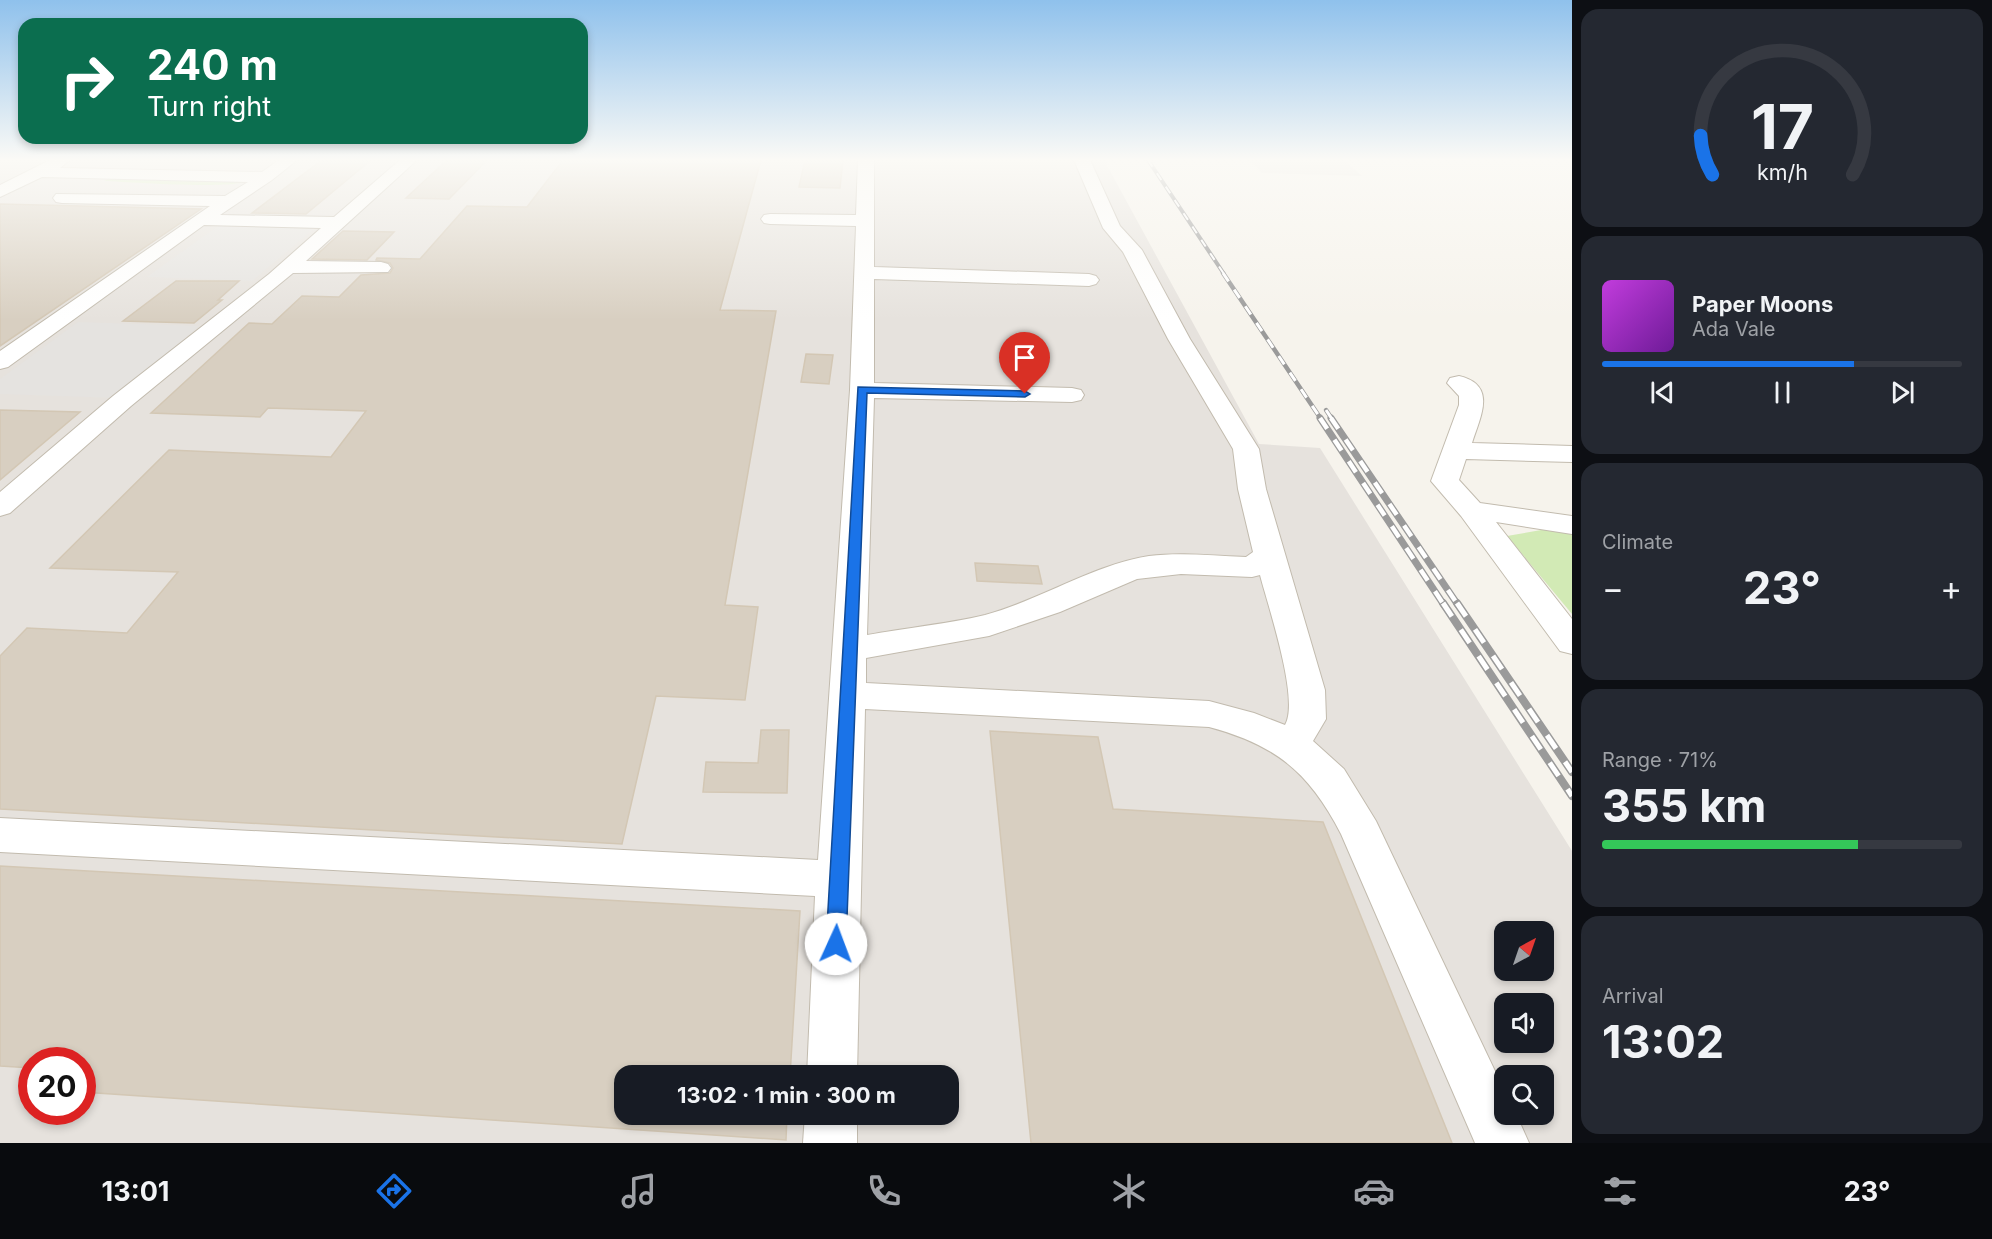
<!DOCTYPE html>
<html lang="en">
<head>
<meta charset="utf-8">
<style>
	:root { --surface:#171b24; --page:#242831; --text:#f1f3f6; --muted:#9ea1a6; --line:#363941; --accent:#1a73e8 }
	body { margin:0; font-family:Inter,sans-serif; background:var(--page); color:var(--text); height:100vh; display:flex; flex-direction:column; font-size:22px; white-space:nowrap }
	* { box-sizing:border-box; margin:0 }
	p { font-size:20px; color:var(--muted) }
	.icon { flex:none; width:33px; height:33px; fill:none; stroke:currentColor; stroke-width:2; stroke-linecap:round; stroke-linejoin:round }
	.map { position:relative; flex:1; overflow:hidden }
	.drawer { display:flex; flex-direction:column; gap:9px; padding:9px; background:#0d0f14; width:420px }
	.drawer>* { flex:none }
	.top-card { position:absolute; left:18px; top:18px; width:570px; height:126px; border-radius:18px; box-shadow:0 3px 9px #0003; background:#0b6e4f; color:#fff; overflow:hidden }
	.needle { width:39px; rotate:40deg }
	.buttons { position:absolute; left:1494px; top:921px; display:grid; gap:12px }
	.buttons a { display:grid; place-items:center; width:60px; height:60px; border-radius:12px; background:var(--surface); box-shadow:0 3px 9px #0003; font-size:30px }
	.speed { position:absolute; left:18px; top:1047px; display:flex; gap:12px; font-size:30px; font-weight:700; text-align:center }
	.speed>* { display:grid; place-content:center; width:78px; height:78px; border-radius:50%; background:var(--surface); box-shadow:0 3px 9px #0003; line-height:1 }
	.speed .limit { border:9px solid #d22; background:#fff; color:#111 }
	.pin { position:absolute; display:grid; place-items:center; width:51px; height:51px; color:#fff; margin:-62px -26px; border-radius:50% 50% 50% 0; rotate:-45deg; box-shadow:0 0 6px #0007 }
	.pin .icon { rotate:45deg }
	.me { position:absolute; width:66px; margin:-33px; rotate:2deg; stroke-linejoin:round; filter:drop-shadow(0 0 4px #0008) }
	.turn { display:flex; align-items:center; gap:21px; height:126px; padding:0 30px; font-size:27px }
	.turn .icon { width:78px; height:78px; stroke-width:2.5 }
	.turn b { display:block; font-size:42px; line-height:51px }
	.big { font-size:45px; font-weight:700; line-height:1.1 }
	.drawer .widget { flex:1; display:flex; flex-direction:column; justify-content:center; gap:9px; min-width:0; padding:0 21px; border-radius:18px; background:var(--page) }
	.drawer .dial { align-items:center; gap:0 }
	.dial svg { height:156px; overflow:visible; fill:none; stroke:var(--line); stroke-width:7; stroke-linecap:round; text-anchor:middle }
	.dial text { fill:var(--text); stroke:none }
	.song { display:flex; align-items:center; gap:18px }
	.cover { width:72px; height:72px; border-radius:9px; background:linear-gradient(135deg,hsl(290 70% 55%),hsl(280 70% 35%)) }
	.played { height:6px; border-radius:3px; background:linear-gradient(90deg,var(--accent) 70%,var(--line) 70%) }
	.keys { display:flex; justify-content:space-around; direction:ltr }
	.heat { display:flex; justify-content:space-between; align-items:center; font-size:33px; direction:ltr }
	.charge { height:9px; border-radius:4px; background:linear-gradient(90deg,#34c759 71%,var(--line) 0) }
	.trip { position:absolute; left:614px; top:1065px; width:345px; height:60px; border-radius:18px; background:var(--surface); box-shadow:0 3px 9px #0003; font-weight:700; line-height:60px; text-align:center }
	.dock { display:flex; height:96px; justify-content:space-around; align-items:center; background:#090b0e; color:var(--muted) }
	.dock .icon { width:42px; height:42px }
	.dock .current { color:var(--accent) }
	.dock b { font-size:27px; color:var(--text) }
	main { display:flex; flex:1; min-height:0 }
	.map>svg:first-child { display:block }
</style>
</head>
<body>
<main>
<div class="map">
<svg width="1572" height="1143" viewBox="0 0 1572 1143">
	<rect width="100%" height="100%" fill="#f6f3ec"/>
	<g fill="#e6e2dd" fill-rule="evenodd">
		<path d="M0,160H1104L1259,444L1320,448L1572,851V1143H0ZM1504,932H1544V970H1504ZM1504,1004H1544V1042H1504ZM32,1060H82V1112H32ZM624,1076H948V1114H624ZM1504,1076H1544V1114H1504Z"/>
		<polygon points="1250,160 1344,160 1362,176 1262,173"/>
	</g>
	<g fill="#d2eab5">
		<path d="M111,178L251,180C234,190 130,182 104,181Z"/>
		<polygon points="1547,529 1572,533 1572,614 1507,536"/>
	</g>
	<g fill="#e5e3e0">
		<polygon points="221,224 316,227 252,281 147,277"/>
		<polygon points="78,322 199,326 118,398 0,394 0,379"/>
	</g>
	<g fill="#d8cfc1" stroke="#d3c7b4" stroke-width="1.5">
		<polygon points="322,160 371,160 306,214 252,213"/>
		<polygon points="447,160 487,160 449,199 406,198"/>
		<polygon points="563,160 761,160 720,310 776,311 725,605 758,607 745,700 656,696 622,844 0,809 0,656 27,628 127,633 178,572 50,568 169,450 331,457 366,411 268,408 260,417 151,413 249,323 272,324 302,296 339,297 361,275 390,273 393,268 390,263 376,260 377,258 420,259 467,206 527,207"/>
		<polygon points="805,160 843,160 840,188 799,187"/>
		<polygon points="0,204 201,209 0,346"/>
		<polygon points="343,231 394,232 367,260 312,259"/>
		<polygon points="176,281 239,281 218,300 222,300 194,323 123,321"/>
		<polygon points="806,354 833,355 829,384 801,382"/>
		<polygon points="0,410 80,412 0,480"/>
		<polygon points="975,563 1038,566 1042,584 977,581"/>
		<polygon points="761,730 789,730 787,793 703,792 706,762 758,763"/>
		<polygon points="990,731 1098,737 1113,809 1323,822 1452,1143 1031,1143"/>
		<polygon points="0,866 800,911 790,1076 624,1076 624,1114 787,1114 786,1140 82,1092 82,1060 32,1060 32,1068 0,1066"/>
	</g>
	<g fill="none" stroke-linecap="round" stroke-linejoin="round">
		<g stroke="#c2bbae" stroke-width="2">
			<g id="minor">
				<polygon points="50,160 70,160 60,168 262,172 279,160 297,160 272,180 220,215 334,217 400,160 417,160 306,261 381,262 388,264 391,268 388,272 293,273 131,406 10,513 0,516 0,492 113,396 269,274 321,228 204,225 8,367 0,369 0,351 210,206 62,203 56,202 53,198 56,194 225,196 248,182 42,177 0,197 0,185"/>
				<path d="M858,160H874V267L1089,274L1096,276L1099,280L1096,284L1089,286L874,279V383L1072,388L1081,390L1084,395L1081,400L1072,402L874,398L867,635C906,628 947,624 985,615C1041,600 1092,565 1149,556C1181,552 1214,556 1246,557L1253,552L1238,489L1233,449L1168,339L1123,252L1103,228L1074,160H1090L1120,226L1142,250L1190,339L1259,449L1266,489L1325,690L1326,719L1313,741L1344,769L1376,821L1504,1090V1114H1516L1529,1143H1475L1341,834C1309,772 1276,745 1209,727L865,709L857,1076H807L815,896L0,852V818L818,860L850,390L856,226L770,224L764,223L761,219L764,215L770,214L856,215ZM1181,574L1252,577L1260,575C1268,606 1300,700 1285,725L1254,713L1209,701L866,683V658L989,636L1060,612L1137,579Z"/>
				<path d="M1459,376C1498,385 1480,417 1472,443L1572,446V462L1466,459L1459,480L1480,503L1572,516V534L1496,522L1572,619V654L1560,651L1461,516L1431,481L1459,405V396L1447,383L1450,378Z"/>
				<polygon points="805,1114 857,1114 857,1143 803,1143"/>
			</g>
		</g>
		<use href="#minor" fill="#fff" fill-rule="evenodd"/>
		<g stroke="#9a9a9a" stroke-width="4">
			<polyline id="rail-far3" points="1148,160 1224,274"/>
		</g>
		<g stroke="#9a9a9a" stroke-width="4.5">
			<g id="rail-far2">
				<polyline points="1223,273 1321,419"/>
				<polyline points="1326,410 1332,419"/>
			</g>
		</g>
		<g stroke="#9a9a9a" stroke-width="7">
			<g id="rail-far1">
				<polyline points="1320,418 1444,605"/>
				<polyline points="1331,418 1458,605"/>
			</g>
		</g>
		<g stroke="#9a9a9a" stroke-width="8">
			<g id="rail">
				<polyline points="1443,603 1572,796"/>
				<polyline points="1457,603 1572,772"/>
			</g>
		</g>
		<use href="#rail-far3" stroke="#fff" stroke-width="2" stroke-dasharray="8" stroke-linecap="butt"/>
		<use href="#rail-far2" stroke="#fff" stroke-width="3" stroke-dasharray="10" stroke-linecap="butt"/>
		<use href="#rail-far1" stroke="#fff" stroke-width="4.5" stroke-dasharray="13" stroke-linecap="butt"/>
		<use href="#rail" stroke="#fff" stroke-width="5" stroke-dasharray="16" stroke-linecap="butt"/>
	</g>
	<linearGradient id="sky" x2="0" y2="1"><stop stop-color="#8fc1ec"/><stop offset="0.5" stop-color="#fbfaf6"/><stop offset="1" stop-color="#fbfaf6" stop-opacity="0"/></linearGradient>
	<rect width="1572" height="320" fill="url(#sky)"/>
	<polygon fill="#1a73e8" stroke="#114b97" stroke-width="1.5" points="858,387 1025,391 1030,394 1025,397 867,393 846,944 843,951 836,953 829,951 826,944"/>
</svg>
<div class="buttons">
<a><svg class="needle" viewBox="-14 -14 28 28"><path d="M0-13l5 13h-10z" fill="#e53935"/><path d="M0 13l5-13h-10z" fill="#9ea1a6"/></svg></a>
<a><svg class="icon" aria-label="sound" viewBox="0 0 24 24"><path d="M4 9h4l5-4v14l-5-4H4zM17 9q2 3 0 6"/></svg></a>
<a><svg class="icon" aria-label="search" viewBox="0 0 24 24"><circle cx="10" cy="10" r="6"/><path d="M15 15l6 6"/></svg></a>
</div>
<div class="speed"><div class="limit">20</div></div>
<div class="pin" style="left:1025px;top:394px;background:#d93025"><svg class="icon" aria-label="arrive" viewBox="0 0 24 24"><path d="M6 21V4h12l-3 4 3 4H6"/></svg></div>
<svg class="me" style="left:836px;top:944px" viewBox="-20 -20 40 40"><circle r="19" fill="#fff"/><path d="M0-13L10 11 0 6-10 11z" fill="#1a73e8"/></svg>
<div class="trip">13:02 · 1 min · 300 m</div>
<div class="top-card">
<div class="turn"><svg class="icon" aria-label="right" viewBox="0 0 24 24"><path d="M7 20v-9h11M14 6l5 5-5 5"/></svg><div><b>240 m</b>Turn right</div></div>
</div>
</div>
<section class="drawer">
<div class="widget dial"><svg viewBox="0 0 100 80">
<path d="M14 69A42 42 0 1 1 86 69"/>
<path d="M14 69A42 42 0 0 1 8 49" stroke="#1a73e8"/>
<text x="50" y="56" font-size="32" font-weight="700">17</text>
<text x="50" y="72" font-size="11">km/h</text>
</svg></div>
<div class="widget">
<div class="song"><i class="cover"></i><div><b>Paper Moons</b><p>Ada Vale</p></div></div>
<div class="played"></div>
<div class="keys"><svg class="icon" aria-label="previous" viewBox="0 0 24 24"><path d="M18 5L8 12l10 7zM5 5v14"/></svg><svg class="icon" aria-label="pause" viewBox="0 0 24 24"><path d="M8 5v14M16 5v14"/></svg><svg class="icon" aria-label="next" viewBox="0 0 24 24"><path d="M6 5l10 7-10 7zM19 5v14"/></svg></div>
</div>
<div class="widget"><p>Climate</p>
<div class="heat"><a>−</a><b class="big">23°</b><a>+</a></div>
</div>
<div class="widget"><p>Range · 71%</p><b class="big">355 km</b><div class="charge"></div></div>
<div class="widget"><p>Arrival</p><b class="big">13:02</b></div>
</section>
</main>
<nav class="dock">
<b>13:01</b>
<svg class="icon current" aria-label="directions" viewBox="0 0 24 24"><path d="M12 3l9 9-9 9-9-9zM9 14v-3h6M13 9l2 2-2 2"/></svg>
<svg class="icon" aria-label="music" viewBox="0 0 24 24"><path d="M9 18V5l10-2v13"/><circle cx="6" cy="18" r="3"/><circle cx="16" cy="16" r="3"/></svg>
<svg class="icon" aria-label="phone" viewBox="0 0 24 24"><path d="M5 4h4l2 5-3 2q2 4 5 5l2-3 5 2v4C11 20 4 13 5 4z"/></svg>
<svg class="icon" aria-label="climate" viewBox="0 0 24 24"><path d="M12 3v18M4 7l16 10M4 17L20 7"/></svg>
<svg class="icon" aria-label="car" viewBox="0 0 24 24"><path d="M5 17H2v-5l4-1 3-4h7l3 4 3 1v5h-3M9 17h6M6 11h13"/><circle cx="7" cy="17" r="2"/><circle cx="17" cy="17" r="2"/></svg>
<svg class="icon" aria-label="filters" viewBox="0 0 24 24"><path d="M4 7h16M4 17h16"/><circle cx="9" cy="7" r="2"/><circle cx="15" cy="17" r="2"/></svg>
<b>23°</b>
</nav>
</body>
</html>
